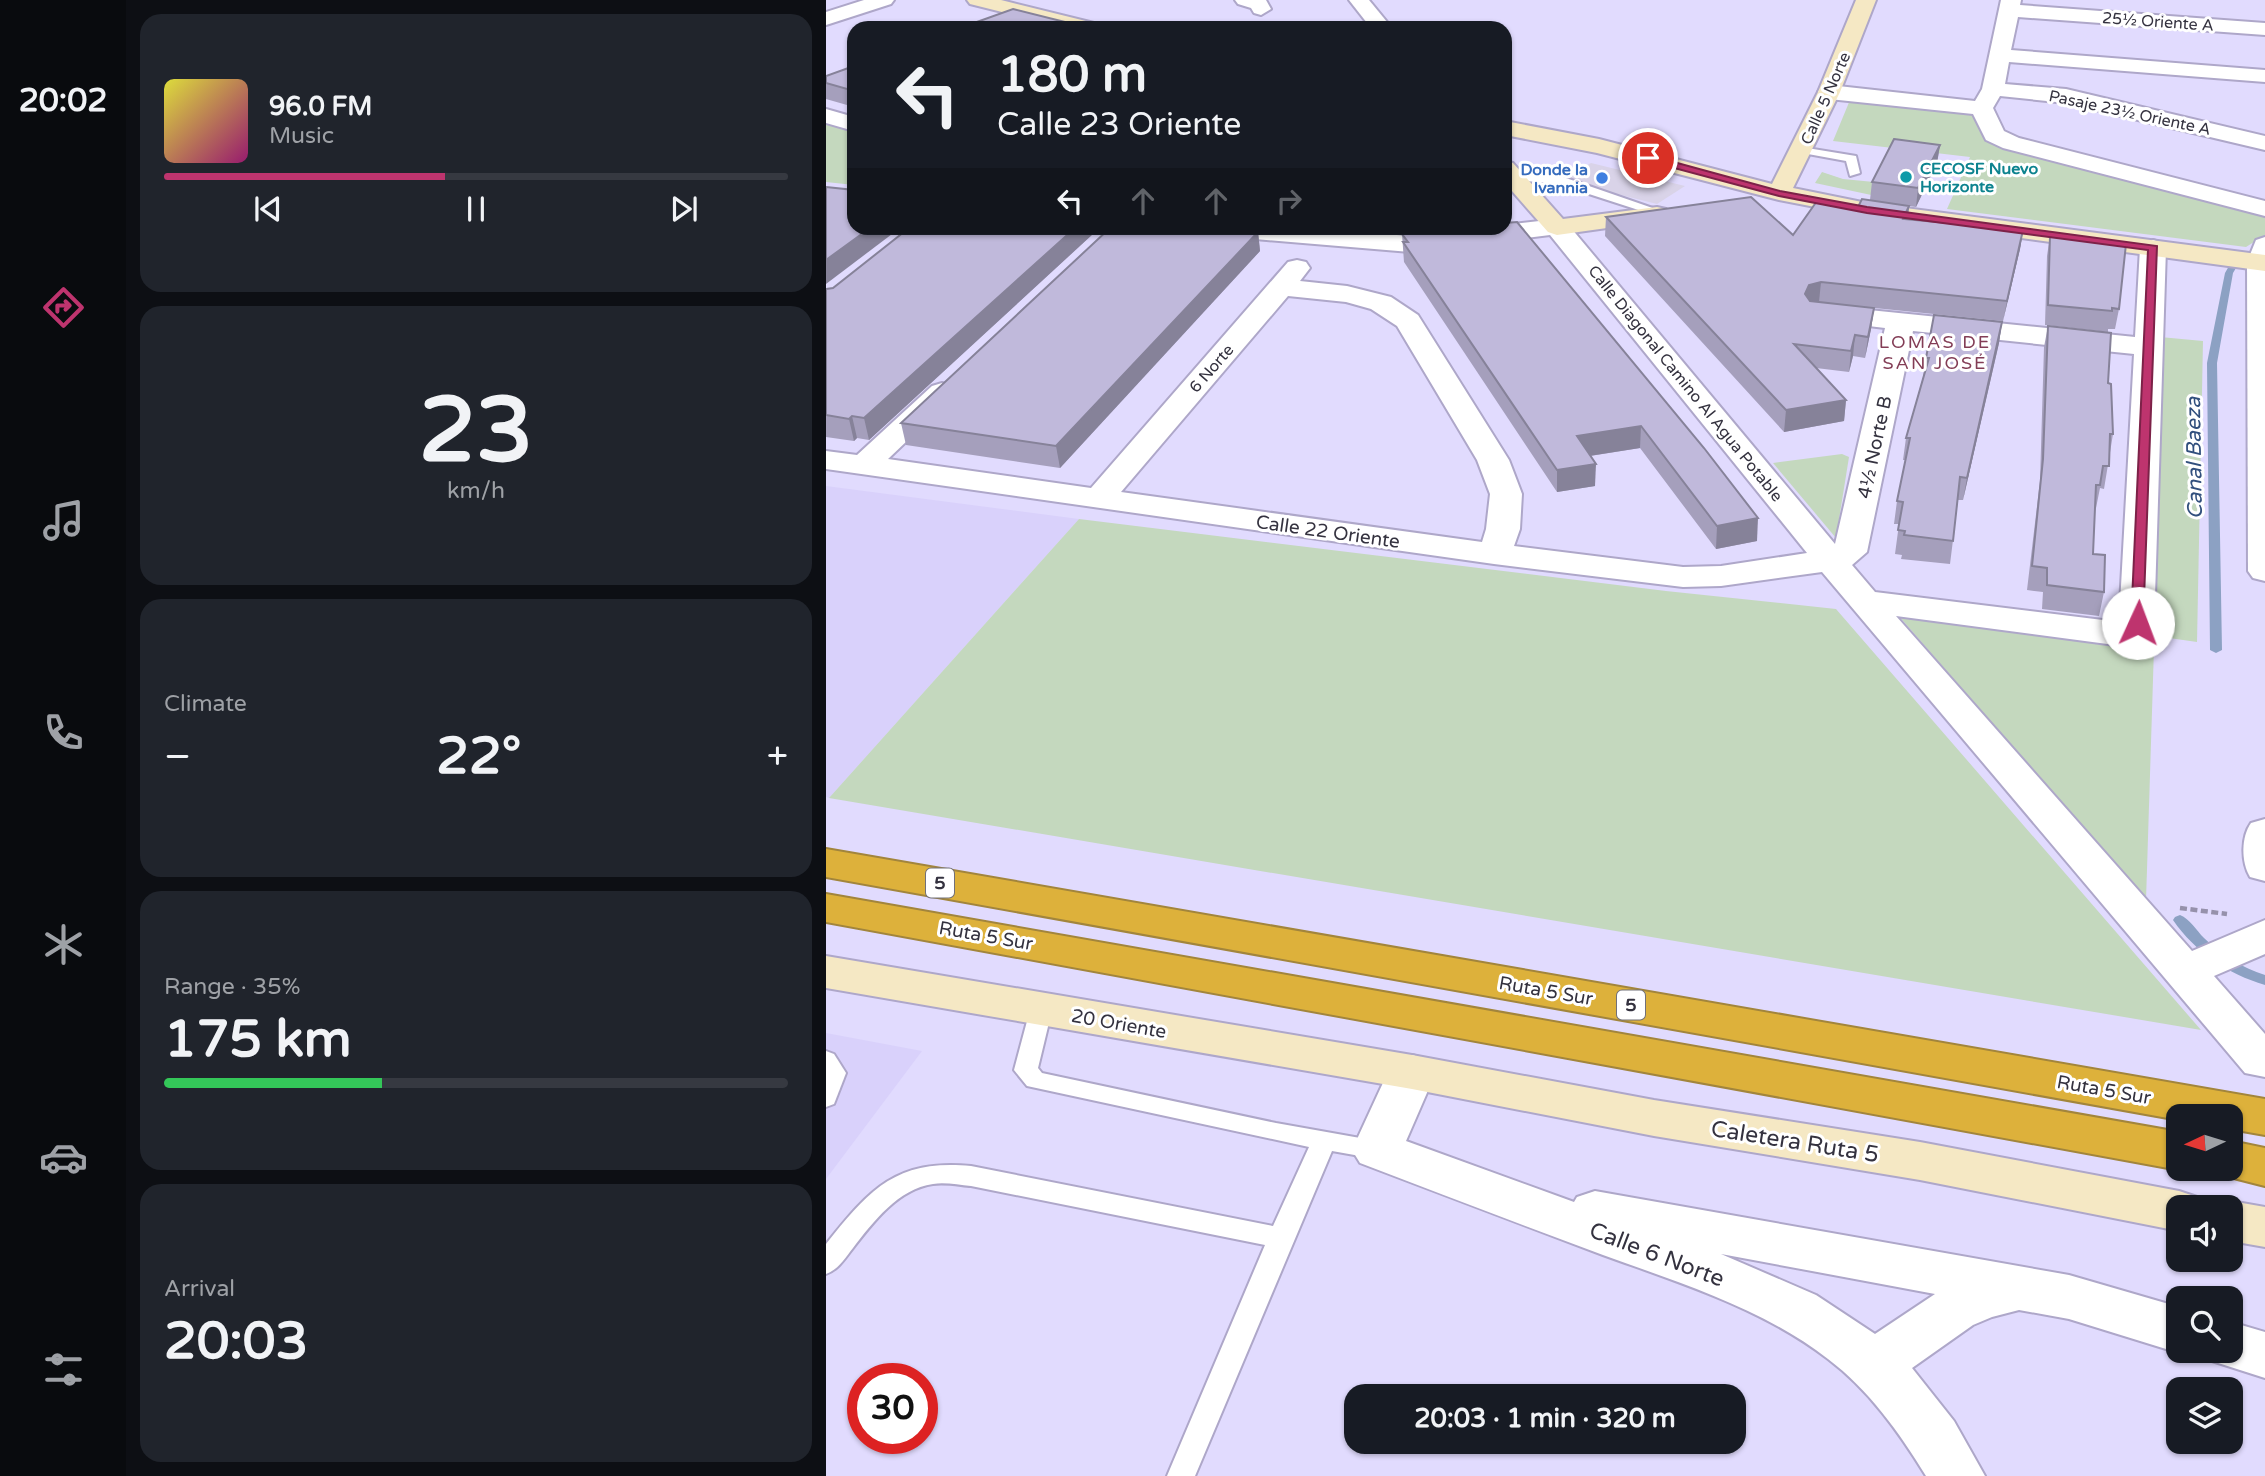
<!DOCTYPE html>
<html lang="en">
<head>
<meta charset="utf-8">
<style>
	:root { --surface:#171b24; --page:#20242c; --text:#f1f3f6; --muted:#9ea1a6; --line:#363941; --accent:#be346e }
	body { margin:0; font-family:"Varela Round",sans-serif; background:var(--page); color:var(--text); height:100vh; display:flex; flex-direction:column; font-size:26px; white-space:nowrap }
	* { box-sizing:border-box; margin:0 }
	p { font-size:23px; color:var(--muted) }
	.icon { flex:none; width:38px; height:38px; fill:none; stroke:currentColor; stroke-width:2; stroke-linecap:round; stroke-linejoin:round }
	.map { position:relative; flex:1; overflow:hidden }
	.drawer { display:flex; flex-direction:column; gap:14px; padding:14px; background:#0d0f14; width:700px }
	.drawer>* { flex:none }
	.top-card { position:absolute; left:21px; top:21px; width:665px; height:214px; border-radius:21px; box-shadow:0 2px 5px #0004; background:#171b24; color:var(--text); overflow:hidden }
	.needle { width:46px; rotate:266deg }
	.fabs { position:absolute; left:1340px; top:1104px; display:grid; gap:14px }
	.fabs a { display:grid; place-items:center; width:77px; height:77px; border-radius:14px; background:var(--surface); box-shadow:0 2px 5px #0004; font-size:35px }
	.speed { position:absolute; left:21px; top:1363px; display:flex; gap:14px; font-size:35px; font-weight:700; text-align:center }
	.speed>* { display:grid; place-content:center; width:91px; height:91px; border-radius:50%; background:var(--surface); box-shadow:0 2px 5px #0004; line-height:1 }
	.speed .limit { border:10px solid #d22; background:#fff; color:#111 }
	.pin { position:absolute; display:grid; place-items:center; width:60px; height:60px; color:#fff; margin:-30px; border:4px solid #fff; border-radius:50%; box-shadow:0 2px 7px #0007 }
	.me { position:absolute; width:77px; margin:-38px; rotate:2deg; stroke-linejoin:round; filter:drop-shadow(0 0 5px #0008) }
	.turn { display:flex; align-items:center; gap:24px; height:147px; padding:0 35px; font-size:32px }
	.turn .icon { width:91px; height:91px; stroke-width:2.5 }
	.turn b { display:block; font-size:49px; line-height:60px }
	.lanes { display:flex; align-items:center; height:66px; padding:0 35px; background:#0003; justify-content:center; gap:35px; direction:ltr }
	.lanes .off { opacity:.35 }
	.big { font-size:52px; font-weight:800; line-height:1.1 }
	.drawer .card { flex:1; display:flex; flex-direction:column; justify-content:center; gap:10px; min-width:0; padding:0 24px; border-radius:21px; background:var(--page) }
	.drawer .dial { align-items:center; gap:0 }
	.dial b { font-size:91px; line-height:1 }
	.song { display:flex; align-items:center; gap:21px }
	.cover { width:84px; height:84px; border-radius:10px; background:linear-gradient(135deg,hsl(60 70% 55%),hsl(320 70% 35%)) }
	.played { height:7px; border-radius:4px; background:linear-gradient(90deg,var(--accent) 45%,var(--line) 45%) }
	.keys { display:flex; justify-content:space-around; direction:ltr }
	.heat { display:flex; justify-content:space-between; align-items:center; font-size:38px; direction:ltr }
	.charge { height:10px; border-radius:5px; background:linear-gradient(90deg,#34c759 35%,var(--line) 0) }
	.trip { position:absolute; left:518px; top:1384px; width:402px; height:70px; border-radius:21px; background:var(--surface); box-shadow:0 2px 5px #0004; font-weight:800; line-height:70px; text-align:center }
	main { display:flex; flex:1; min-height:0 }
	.tabs { display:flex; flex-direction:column; width:126px; justify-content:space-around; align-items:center; background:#090b0e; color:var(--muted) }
	.tabs .icon { width:49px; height:49px }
	.tabs .selected { color:var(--accent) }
	.tabs b { font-size:32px; color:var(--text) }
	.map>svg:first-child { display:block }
</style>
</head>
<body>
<main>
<nav class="tabs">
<b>20:02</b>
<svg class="icon selected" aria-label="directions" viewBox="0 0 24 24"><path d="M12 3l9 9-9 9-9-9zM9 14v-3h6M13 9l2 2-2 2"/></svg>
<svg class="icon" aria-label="music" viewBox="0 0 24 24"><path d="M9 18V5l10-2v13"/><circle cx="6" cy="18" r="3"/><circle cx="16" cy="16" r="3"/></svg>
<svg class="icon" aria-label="phone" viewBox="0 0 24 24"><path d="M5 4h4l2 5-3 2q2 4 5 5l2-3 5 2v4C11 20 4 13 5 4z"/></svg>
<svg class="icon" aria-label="climate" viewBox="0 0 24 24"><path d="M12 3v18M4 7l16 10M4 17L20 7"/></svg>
<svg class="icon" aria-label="car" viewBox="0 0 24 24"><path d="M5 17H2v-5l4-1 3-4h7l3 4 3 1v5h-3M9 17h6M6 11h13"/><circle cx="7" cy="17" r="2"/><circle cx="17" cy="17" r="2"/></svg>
<svg class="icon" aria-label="filters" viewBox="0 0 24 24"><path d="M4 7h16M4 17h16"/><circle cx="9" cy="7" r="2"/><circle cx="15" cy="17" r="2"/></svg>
</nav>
<section class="drawer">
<div class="card">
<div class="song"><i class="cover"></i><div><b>96.0 FM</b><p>Music</p></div></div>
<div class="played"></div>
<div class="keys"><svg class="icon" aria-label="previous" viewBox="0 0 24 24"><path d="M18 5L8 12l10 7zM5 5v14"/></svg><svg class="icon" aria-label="pause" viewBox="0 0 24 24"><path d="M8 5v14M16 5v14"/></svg><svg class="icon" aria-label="next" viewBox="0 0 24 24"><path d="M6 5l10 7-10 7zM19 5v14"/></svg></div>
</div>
<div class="card dial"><b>23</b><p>km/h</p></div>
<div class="card"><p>Climate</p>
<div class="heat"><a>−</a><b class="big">22°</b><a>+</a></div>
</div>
<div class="card"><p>Range · 35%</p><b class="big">175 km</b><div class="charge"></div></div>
<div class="card"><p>Arrival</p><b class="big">20:03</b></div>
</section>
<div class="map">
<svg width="1439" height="1476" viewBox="0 0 1439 1476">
	<rect width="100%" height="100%" fill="#e1dbfe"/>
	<polygon fill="#d9d3e8" points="765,163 859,186 831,204 735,180"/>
	<g fill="#d9d1fb">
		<polygon points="0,486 253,519 3,798 0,797"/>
		<polygon points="0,1033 96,1051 0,1179"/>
	</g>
	<g fill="#c4d8be">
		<polygon points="1024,100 1157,110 1158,128 1439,210 1439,235 1420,247 1121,209 1144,157 1007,141"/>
		<polygon points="0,119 28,128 28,185 0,182"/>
		<polygon points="996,172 1017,179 1048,182 1064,199 989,183"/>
		<polygon points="1334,337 1377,341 1371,642 1322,635"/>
		<polygon points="1016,454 1023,457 1010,538 947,463"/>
		<polygon points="253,519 840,591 1010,609 1375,1030 3,798"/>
		<polygon points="1071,614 1328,648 1320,901"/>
	</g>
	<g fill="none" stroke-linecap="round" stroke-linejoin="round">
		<g fill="#8ca1c3" fill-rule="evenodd">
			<polygon points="1406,265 1410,268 1407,273 1391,363 1396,650 1390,653 1384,650 1381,363 1399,273 1403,266"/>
			<path d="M1354,915C1364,919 1370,930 1378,938C1395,954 1416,968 1439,975V985C1402,974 1369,952 1347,920L1349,917Z"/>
		</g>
		<g stroke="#aea7c9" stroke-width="4">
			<g id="lane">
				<polygon points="975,147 1030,156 1034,173 1024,176 1020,161 971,152 969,150"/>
				<polygon points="685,172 737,177 841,213 839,216 831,216 732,184 681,179 681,173"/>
				<path d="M215,1002L223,1004L226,1010L212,1068L216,1073L450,1123L551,1141L560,1143L563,1150L560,1157L551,1159L506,1151L369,1476H341L439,1245L145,1186C133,1185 119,1182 107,1184C72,1189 47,1222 27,1248C19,1258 13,1269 0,1274V1244C44,1189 70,1159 145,1166L447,1226L483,1147L201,1086L188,1070L204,1010L207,1004Z"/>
				<polygon points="0,1051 8,1054 20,1073 8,1104 0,1107"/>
			</g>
		</g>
		<g stroke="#aea7c9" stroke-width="4">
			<g id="street">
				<polygon points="38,0 68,0 65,4 0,25 0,12"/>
				<polygon points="409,0 440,0 445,9 435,15 428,13 425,8 412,4"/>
				<polygon points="523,0 543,0 566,28 545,28"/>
				<polygon points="1175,0 1195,0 1194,5 1439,23 1439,35 1192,17 1185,50 1439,70 1439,82 1183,62 1179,84 1240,89 1439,136 1439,150 1240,103 1174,96 1167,108 1178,131 1193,138 1439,201 1439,216 1177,148 1160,140 1147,114 1003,99 995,97 992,92 995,87 1003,85 1149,101 1156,89"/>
				<polygon points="0,109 28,117 28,131 0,123"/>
				<path d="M731,219L740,222L1009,544L1059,328L984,319L980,313L984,307L994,305L1309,337L1314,248L1318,243L1327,240L1336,243L1340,248L1328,628L1323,636L1289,645L1070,616L1366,951L1439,920V954L1388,976L1439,1034V1077L1419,1073L996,572L895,586L857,587L668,564L0,469V451L31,455L106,386L116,383L126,386L131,392L126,398L62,459L265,488L462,262L471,260L480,262L484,268L474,281L521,286L565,297L592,315L683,460L696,494L694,529L688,546L857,567L895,566L981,553L724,235L584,252L394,236L385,233L381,228H479L584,236L679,228V225ZM462,296L520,302L545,309L571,326L651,460L664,494L660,529L656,542L295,492ZM1087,331L1308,354L1293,622L1049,592L1026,565L1041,552Z"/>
				<polygon points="1439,237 1439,581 1427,578 1422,571 1421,262 1430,240"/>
				<path d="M1439,819V881L1424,877C1415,862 1415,837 1425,823Z"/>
				<path d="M586,1055L603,1060L610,1072L580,1141L748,1202L751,1197L769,1191L1243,1275L1353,1307V1351H1358L1353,1353L1243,1319L1193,1310L1166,1317L1147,1325L1086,1368L1128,1421L1159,1476H1100C1073,1432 1043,1390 1002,1359C936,1308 854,1283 777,1255C696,1225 615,1194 534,1163L526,1150L562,1072L569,1060ZM895,1254L1109,1294L1049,1334L990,1295Z"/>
				<polygon points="1405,1322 1439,1332 1439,1378 1386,1361 1381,1351 1405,1351"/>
			</g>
		</g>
		<g stroke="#aea7c9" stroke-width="4">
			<g id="secondary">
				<polygon points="141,0 175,0 272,24 275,28 241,28 144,4"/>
				<polygon points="1030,0 1050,0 1014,92 967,188 1041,203 1439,255 1439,271 1041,217 953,200 771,153 679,135 679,121 773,139 946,184 992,92"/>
				<polygon points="679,161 687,163 737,219 831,207 840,209 843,214 840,219 831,221 731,235 722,232 679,183"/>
				<polygon points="0,956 586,1055 828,1100 1094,1142 1353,1191 1371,1197 1377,1208 1353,1208 1353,1231 1094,1180 828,1136 586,1089 0,988"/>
				<polygon points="1405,1201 1439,1207 1439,1247 1405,1241 1405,1208 1387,1208"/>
			</g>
		</g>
		<g stroke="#a2853c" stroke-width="4">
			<g id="highway">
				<polygon points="0,849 1439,1099 1439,1135 1405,1129 1405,1116 1353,1116 1353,1120 0,877"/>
				<polygon points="0,894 1353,1132 1353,1169 1356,1169 1353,1170 0,922"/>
				<polygon points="1405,1141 1439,1148 1439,1186 1388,1173 1385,1169 1405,1169"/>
			</g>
		</g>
		<polyline stroke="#9691ab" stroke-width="4.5" stroke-dasharray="7 3.5" stroke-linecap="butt" points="1354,908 1401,914"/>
		<use href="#lane" fill="#fff" fill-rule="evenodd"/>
		<use href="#street" fill="#fff" fill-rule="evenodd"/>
		<use href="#secondary" fill="#f5e8c4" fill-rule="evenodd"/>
		<use href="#highway" fill="#ddb13b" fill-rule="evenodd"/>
	</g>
	<g fill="#a59fbc">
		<polygon points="28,66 28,107 0,99 0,76"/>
		<polygon points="1114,145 1111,163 1090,207 1083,206 1082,219 1197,230 1194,249 1177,321 1009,304 1048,308 1045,329 1039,358 1027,356 1023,372 990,368 1020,400 1018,421 958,432 779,236 780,217 967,235 1032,207 1044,200 1046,182"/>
		<polygon points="559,228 679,228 931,541 890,549 814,448 764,456 769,486 731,492 578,262 576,234 584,233 561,232"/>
		<polygon points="432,232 434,251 234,468 80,445 75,423"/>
		<polygon points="268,233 43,440 31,438 28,441 0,437 0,289"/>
		<polygon points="1224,236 1293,309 1289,329 1282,329 1282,332 1219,325 1221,256"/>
		<polygon points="1176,322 1173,343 1137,500 1132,500 1124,564 1075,559 1076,555 1069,554 1073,524 1068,524 1071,501 1080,460 1077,460 1080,438 1097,377 1100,358"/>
		<polygon points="1222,326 1282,383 1287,434 1278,489 1274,488 1270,508 1269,508 1267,554 1278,592 1273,616 1216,609 1217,592 1201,590 1214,481 1218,347"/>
	</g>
	<g fill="#868299">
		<polygon points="1114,145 1111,163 1090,207 1092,188"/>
		<polygon points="1083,206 1081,225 1077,219"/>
		<polygon points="44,228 74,228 0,284 0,260"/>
		<polygon points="249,228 267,228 268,233 43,440 38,418"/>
		<polygon points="584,228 644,228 584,233"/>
		<polygon points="1197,230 1194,249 1177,321 1181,301"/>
		<polygon points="432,232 434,251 234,468 230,446"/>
		<polygon points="995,282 993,302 981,306 979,294 983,285"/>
		<polygon points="1048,308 1045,329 1039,358 1042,337"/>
		<polygon points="1176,322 1173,343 1137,500 1141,478"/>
		<polygon points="1029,335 1027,356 1023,372 1025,351"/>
		<polygon points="1020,400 1018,421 958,432 960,410"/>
		<polygon points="26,416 31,438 28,441 23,419"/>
		<polygon points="815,426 814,448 750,458 751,436"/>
		<polygon points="770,464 769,486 731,492 731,470"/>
		<polygon points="932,518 931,541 890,549 891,526"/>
	</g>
	<g fill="#c0b9db" stroke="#868299" stroke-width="2">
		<polygon points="187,9 263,28 134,28"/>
		<polygon points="28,66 28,91 0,83 0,76"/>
		<polygon points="1068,139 1114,145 1092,188 1046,182"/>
		<polygon points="0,187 28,190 28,228 44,228 0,260"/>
		<polygon points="925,197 967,235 991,201 1032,207 1036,199 1083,206 1077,219 1197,230 1181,301 995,282 983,285 979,294 984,301 1048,308 1042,337 1029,335 1025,351 968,344 1020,400 960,410 780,217"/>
		<polygon points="691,222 878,448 932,518 891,526 815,426 751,436 770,464 731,470 577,242 582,242 576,234 640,228 679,228 679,223"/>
		<polygon points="83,228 249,228 38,418 26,416 23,419 0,415 0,289 7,288"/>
		<polygon points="284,228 394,228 432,232 230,446 75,423"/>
		<polygon points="1224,236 1300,244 1293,309 1286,308 1286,311 1222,305"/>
		<polygon points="1108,315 1176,322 1141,478 1134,477 1127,541 1078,535 1079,531 1072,530 1077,502 1071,501 1084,438 1080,438 1103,358 1100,358"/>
		<polygon points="1222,326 1285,333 1282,383 1285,384 1287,434 1284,434 1283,466 1277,466 1274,485 1270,485 1267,554 1279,555 1278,592 1221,585 1221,568 1206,566 1217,459"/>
	</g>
	<polygon fill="#be346e" stroke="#7c2248" stroke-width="2" points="822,155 954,191 1041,207 1331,246 1317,626 1307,626 1305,623 1322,250 1041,213 953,196 818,160 817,158"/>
	<circle fill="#0f9aa8" stroke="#fff" stroke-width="2.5" cx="1080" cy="177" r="7"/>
	<circle fill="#3f7fe0" stroke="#fff" stroke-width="2.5" cx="776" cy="178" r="7"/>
	<g text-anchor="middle" stroke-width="6" stroke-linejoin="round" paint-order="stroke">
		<g font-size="16" fill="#34323f" stroke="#fff">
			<text transform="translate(1332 21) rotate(4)" y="6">25½ Oriente A</text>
			<text transform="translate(999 98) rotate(-66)" y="6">Calle 5 Norte</text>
			<text transform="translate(1304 112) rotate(12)" y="6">Pasaje 23½ Oriente A</text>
			<text transform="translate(385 368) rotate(-49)" y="6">6 Norte</text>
			<text transform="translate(860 383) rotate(51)" y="6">Calle Diagonal Camino Al Agua Potable</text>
		</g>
		<g font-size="16" font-weight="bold" fill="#0d838f" stroke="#fff" text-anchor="start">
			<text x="1094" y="174">CECOSF Nuevo<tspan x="1094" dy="18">Horizonte</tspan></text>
		</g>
		<g font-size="16" font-weight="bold" fill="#366cbe" stroke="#fff" text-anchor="end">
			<text x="762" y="175">Donde la<tspan x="762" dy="18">Ivannia</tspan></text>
		</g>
		<g font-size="18" letter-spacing="2" fill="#833d56" stroke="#fff">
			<text x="1109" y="348">LOMAS DE<tspan x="1109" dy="21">SAN JOSÉ</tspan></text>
		</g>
		<g fill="#fff" stroke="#717079" stroke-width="2">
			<rect x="100" y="868.5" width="28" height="29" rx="5"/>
			<rect x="791" y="990.5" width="28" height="29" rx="5"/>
		</g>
		<g font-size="18" font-weight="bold" fill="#34323f">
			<text x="114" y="889">5</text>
			<text x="805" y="1011">5</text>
		</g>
		<g font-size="19" fill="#34323f" stroke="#fff">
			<text transform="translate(1048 447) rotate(-78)" y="7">4½ Norte B</text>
			<text transform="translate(502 531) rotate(8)" y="7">Calle 22 Oriente</text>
			<text transform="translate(160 935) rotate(10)" y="7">Ruta 5 Sur</text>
			<text transform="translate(720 990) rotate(10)" y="7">Ruta 5 Sur</text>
			<text transform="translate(293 1023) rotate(10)" y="7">20 Oriente</text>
			<text transform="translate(1278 1089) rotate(10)" y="7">Ruta 5 Sur</text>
		</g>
		<g font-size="21" font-style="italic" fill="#314f7d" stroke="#fff">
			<text transform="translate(1368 458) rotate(-91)" y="7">Canal Baeza</text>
		</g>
		<g font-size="23" fill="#34323f" stroke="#fff">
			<text transform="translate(969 1141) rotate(9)" y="8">Caletera Ruta 5</text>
			<text transform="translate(831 1254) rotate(21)" y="8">Calle 6 Norte</text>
		</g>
	</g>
</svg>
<div class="fabs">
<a><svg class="needle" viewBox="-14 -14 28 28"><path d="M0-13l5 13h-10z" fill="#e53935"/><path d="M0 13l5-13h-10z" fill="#9ea1a6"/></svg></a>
<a><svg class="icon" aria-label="sound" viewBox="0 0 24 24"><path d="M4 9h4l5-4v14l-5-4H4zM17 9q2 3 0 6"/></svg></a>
<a><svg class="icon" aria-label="search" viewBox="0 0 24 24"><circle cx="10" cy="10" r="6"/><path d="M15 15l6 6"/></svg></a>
<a><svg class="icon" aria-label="layers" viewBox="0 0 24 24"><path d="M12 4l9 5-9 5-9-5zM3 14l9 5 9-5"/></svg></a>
</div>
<div class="speed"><div class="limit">30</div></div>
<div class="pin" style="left:822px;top:158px;background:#d93025"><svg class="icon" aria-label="arrive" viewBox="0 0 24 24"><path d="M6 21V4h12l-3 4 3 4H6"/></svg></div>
<svg class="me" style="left:1312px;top:623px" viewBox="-20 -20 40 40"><circle r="19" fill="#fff"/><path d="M0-13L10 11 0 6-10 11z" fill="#be346e"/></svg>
<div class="trip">20:03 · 1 min · 320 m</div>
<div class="top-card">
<div class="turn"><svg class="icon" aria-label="left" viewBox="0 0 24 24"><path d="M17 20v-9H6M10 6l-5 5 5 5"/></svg><div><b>180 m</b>Calle 23 Oriente</div></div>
<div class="lanes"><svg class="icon" aria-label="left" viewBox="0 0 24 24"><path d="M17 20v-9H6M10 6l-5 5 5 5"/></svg><svg class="icon off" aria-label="ahead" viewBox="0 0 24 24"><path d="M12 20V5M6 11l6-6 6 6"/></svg><svg class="icon off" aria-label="ahead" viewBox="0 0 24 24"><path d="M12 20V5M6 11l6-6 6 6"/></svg><svg class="icon off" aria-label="right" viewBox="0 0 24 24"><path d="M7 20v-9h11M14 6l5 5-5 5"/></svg></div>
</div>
</div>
</main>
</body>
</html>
